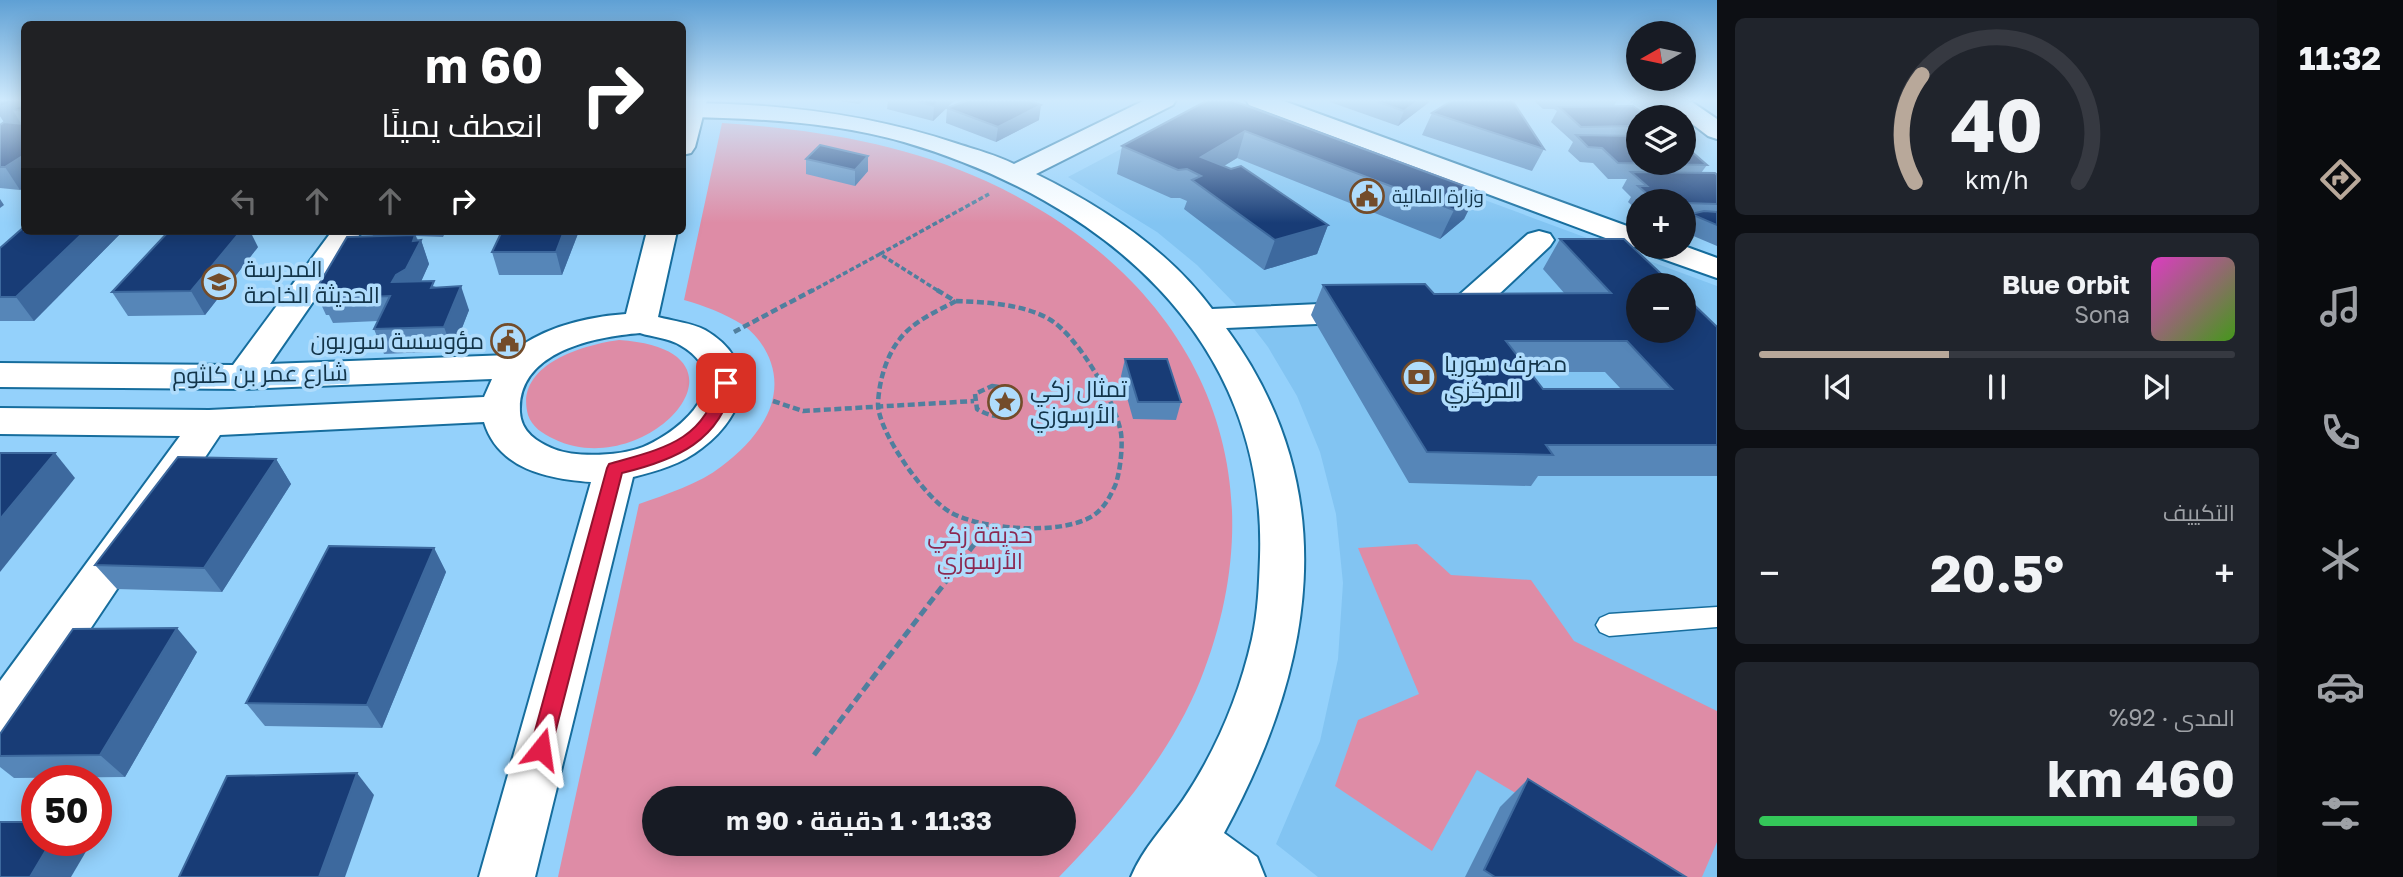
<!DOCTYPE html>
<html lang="ar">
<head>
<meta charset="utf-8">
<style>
	:root { --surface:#171b24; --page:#20242c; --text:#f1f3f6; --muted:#9ea1a6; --line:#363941; --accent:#b8a89a }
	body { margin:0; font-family:"Golos Text",Cairo,sans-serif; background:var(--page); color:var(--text); direction:rtl; height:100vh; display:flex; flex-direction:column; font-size:26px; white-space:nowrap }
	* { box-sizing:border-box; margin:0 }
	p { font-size:23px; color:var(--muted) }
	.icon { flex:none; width:38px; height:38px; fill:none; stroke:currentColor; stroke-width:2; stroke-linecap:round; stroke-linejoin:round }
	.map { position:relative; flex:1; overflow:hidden; direction:ltr }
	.sheet { display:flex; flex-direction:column; gap:18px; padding:18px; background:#0d0f14; width:560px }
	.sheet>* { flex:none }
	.hud { position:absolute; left:21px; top:21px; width:665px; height:214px; border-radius:10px; box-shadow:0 4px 18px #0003; direction:rtl; background:#202124; color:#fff; overflow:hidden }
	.needle { width:46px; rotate:261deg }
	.controls { position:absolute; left:1626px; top:21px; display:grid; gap:14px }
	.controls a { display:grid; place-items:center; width:70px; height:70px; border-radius:50%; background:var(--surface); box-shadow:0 4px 18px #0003; font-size:35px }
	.speed { position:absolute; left:21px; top:765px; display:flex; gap:14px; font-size:35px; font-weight:700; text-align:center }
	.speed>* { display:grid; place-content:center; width:91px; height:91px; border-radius:50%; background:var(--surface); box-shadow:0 4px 18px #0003; line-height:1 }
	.speed .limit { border:10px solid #d22; background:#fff; color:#111 }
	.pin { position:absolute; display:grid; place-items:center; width:60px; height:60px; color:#fff; margin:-30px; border-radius:14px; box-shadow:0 4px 10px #0006 }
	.me { position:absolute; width:77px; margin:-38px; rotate:15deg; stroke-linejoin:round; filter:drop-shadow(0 0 5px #0008) }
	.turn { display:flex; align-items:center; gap:24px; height:147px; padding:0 28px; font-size:32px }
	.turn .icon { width:91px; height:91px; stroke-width:2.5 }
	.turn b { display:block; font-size:49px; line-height:60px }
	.lanes { display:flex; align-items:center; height:66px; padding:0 28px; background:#0003; justify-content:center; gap:35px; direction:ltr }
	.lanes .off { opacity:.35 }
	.big { font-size:52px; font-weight:700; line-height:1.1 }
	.sheet .tile { flex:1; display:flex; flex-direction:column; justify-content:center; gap:10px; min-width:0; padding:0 24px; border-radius:10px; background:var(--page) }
	.sheet .dial { align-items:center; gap:0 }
	.dial svg { height:182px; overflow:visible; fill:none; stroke:var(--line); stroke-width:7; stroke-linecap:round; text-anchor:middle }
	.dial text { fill:var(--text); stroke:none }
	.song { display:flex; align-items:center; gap:21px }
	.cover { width:84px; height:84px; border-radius:10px; background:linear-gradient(135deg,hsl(310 70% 55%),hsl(100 70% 35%)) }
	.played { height:7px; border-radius:4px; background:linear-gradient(90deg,var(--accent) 40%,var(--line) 40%) }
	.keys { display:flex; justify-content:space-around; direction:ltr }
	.heat { display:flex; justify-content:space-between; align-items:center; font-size:38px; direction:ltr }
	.charge { height:10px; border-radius:5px; background:linear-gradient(90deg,#34c759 92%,var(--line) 0) }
	.trip { position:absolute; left:642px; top:786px; width:434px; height:70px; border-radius:35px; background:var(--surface); box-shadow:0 4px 18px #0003; font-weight:700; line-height:70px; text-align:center; direction:rtl }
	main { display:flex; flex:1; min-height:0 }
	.tabs { display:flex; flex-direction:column; width:126px; justify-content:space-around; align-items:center; background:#090b0e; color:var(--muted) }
	.tabs .icon { width:49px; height:49px }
	.tabs .active { color:var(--accent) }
	.tabs b { font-size:32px; color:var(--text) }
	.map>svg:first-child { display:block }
</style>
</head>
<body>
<main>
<nav class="tabs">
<b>11:32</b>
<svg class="icon active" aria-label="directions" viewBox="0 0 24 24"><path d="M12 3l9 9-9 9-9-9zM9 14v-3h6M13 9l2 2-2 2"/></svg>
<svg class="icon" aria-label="music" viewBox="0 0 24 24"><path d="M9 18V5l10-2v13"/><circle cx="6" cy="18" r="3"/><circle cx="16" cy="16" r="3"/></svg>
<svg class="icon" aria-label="phone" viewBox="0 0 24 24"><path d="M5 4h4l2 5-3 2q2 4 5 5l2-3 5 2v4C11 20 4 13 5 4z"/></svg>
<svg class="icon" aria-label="climate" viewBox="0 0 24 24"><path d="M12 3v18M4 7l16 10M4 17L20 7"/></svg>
<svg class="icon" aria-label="car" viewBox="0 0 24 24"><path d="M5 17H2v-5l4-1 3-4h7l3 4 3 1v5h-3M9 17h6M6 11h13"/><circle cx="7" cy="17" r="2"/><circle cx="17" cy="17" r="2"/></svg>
<svg class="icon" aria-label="filters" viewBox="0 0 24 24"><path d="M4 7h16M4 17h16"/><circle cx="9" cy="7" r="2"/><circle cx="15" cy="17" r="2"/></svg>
</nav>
<section class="sheet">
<div class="tile dial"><svg viewBox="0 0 100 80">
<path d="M14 69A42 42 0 1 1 86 69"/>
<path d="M14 69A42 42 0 0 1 17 22" stroke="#b8a89a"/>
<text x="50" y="56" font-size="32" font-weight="700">40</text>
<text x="50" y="72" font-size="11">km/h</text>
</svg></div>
<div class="tile">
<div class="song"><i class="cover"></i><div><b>Blue Orbit</b><p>Sona</p></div></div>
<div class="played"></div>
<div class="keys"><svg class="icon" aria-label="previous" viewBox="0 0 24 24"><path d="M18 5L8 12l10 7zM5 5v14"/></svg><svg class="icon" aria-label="pause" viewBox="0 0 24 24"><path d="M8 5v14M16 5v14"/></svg><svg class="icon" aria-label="next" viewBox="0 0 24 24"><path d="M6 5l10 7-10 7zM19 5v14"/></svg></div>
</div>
<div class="tile"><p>التكييف</p>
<div class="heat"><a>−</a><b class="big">20.5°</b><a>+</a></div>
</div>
<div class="tile"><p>المدى · 92%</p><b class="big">460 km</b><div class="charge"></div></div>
</section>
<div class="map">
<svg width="1717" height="877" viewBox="0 0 1717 877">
	<rect width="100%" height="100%" fill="#94d1fb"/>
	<path fill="#82c4f2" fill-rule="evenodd" d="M1214,100L1717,286V877H1318L1276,844L1320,741L1338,659L1343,583L1336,514L1320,452L1297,396L1268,347L1235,304L1197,265L1157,232L1068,177ZM1638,285H1684V331H1638Z"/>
	<g fill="#de8ca6" fill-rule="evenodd">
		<path d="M722,123C812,129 903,143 986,181C1192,276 1287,464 1200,681C1169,757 1115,819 1059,877H558L639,504C667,494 699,484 722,466C754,442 785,405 771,363C766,348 756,334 743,325C724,313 705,306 684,300ZM654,798H1064V844H654Z"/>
		<path d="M619,340C769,350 646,484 554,439C543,434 532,427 528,415C514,365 582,345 619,340Z"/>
		<polygon points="1417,544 1451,575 1531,580 1574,641 1717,711 1717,842 1702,877 1657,877 1477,770 1432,851 1335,786 1358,720 1419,694 1358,548"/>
	</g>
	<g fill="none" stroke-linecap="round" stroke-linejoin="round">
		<g stroke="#166d9d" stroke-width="3">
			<polygon id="lane" points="1717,607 1717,627 1609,636 1600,632 1596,625 1600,618 1609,614"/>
		</g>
		<g stroke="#166d9d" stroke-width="4">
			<g id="street">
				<path d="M1145,100H1176L1173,105L1036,174C1101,206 1168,249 1212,309L1364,302L1376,305L1381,312L1376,319L1364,322L1226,328C1345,490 1315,666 1224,833L1257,857L1265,877H1131C1143,848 1165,826 1183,800C1216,751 1239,696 1252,639C1258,612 1259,585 1260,557C1267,336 1101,200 904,142C833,122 756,118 682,117V103C777,103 869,114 958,144C977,150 996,155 1014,164Z"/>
				<polygon points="1539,231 1550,234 1554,240 1550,246 1480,312 1431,319 1419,316 1414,309 1419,302 1458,296 1528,234"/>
			</g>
		</g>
		<g stroke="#166d9d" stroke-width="4">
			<g id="secondary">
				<polygon points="683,100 707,100 695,147 691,153 682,155"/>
				<polygon points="1246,100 1281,100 1638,230 1638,247 1684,246 1717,258 1717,278 1646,253 1642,248 1627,246 1249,105"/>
				<path d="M332,231H362L270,364L509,355C540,328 585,317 626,314L647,231H677L658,317C673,321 692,323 705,330C760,362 747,414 702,448C682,464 657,471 633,477L535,877H479L591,482C548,479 498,469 484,422L220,435L18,737L0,744V681L180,436L0,434V408L209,410L484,397L492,379L243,389L0,387V363L233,365ZM640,333C652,337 669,338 680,345C739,379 684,430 643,447C620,456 576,458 554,449C537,442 521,432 520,412C517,352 593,337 640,333Z"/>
			</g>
		</g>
		<g stroke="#166d9d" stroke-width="4">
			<polygon id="primary" points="1661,100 1689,100 1717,119 1717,139 1708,136"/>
		</g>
		<g stroke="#507f9e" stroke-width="3.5" stroke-dasharray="5 2.5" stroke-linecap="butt">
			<polyline points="880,254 989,194"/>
			<polyline points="810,292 880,254 940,292"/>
		</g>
		<g stroke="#507f9e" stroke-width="4.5" stroke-dasharray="7 3.5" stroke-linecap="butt">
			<polyline points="937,290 955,301"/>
			<path d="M956,301C985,302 1023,304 1049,319C1078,336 1115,400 1121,433C1123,447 1120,473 1115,486C1109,498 1105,507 1094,515C1064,536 980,530 950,512C925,498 878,432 878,404C879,381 886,357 899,340C912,322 937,311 956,301Z"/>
			<polyline points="734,332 813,290"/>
			<path d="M992,386L1007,388L1018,396L1020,406C1008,420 992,418 977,409L975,394Z"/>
			<polyline points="773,401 803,411 974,401"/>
			<polyline points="975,544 987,525"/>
		</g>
		<polyline stroke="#507f9e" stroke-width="5" stroke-dasharray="9 4.5" stroke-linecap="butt" points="814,755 976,542"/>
		<use href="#lane" fill="#fff" fill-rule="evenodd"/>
		<use href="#street" fill="#fff" fill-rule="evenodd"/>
		<use href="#secondary" fill="#fff" fill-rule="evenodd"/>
		<use href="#primary" fill="#fff" fill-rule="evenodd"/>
	</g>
	<g fill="#5686b8" fill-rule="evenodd">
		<polygon points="0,100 24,100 24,187 20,190 0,188 0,125 4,122 0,116"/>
		<polygon points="833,100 863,100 859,104"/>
		<polygon points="888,100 955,100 933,121 887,109"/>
		<polygon points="1208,100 1478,191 1464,219 1440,239 1237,158 1224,166 1328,225 1317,254 1264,270 1184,209 1187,201 1180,198 1171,198 1117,174 1122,146"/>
		<polygon points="1331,100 1430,100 1428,103 1398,126 1330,102"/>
		<polygon points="1533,100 1617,100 1614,106 1638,117 1638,163 1707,165 1701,173 1717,175 1717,246 1684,232 1684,225 1687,220 1684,220 1684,201 1638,201 1638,210 1637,210 1628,202 1631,197 1622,188 1627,179 1608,179 1593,163 1580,162 1568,151 1573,142 1551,122 1557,111 1554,109 1543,109"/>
		<polygon points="947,108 1039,120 996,142 946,123"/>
		<polygon points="1432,113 1544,149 1532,171 1422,135"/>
		<polygon points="868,156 868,171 855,186 806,174 806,159"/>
		<polygon points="24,231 123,231 34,321 0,321 0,248"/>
		<polygon points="371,231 446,231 443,237 416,236 418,240 421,240 429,264 421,281 436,287 469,310 453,351 384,354 374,329 378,321 333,323 329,315 326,315 315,291 373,236"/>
		<polygon points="502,231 579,231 562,275 499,275 492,252"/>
		<path d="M1560,239L1717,327V476H1538L1531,486L1409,483L1311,315L1323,285L1434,294H1565L1543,269ZM1530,372H1605L1621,389H1543Z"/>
		<polygon points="258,247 205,315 128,316 112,292"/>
		<polygon points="1125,359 1181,402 1176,420 1133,419 1121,376"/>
		<polygon points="276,459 291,484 222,592 117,589 95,565"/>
		<polygon points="434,548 446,572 382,728 265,726 246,703"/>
		<polygon points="197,652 125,777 14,778 0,767 0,734"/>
		<polygon points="1528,779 1686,877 1465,877 1500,807"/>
	</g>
	<g fill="#3d699e">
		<polygon points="18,100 24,100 24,111 12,109 22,125 9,130 0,116 0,107"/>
		<polygon points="940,100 955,100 933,121 934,106"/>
		<polygon points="1419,100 1430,100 1428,103 1398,126 1404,111"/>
		<polygon points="1041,105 1039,120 996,142 998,127"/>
		<polygon points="1245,131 1237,158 1199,181 1201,157"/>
		<polygon points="24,155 24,187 20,190 5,167"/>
		<polygon points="868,156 868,171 855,186 855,170"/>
		<polygon points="1478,191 1464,219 1440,239 1454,210"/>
		<polygon points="0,199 4,205 0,208"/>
		<polygon points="1328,225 1317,254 1264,270 1275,240"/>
		<polygon points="85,231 123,231 34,321 16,297"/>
		<polygon points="241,231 250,231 258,247 205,315 191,291"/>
		<polygon points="564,231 579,231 562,275 556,252"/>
		<polygon points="415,235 419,244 421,240 429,264 416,293 392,282"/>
		<polygon points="461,286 469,310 453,351 444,327"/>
		<polygon points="55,453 75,478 0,572 0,519"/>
		<polygon points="276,459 291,484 222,592 204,568"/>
		<polygon points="434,548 446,572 382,728 367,705"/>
		<polygon points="177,628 197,652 125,777 100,755"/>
		<polygon points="357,773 374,795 345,877 319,877"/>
		<polygon points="52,840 86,840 91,843 71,877 30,877"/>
	</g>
	<g fill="#183c76" stroke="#3d699e" stroke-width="2" fill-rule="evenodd">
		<polygon points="0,100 18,100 0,107"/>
		<polygon points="911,100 940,100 934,106"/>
		<polygon points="968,100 1028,100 1041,105 998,127 947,108"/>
		<polygon points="1208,100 1231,100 1478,191 1454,210 1245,131 1201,157 1231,169 1241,166 1328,225 1275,240 1192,180 1201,176 1187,169 1178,170 1122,146"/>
		<polygon points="1372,100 1419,100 1404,111"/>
		<polygon points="1453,100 1512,100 1544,149 1432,113"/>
		<polygon points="24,104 24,111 12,109"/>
		<polygon points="1633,106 1648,117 1638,117 1638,126 1581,127 1559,107"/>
		<polygon points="4,122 24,124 24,155 5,167 0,167 0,125"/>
		<polygon points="1576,135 1638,136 1638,163 1684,163 1684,145 1707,165 1618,163 1602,148 1588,147"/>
		<polygon points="820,145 868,156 855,170 806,159"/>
		<polygon points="1631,172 1715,173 1717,175 1717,204 1684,203 1684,201 1663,201 1655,194 1647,194 1638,186 1647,186"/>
		<polygon points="1704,211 1717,212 1717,225 1691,214"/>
		<polygon points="24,227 24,231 85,231 16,297 0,297 0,248"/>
		<polygon points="169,231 241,231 191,291 112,292"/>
		<polygon points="502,231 564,231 556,252 492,252"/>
		<polygon points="415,235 413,241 421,240 406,269 396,275 392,282 434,281 431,288 461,286 444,327 374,329 390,296 322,299 326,291 315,291 347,237"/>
		<path d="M1560,239H1624L1673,285H1638V331H1684V295L1717,327V445H1546L1553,455L1427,452L1323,285L1425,284L1434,294L1611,293ZM1506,341H1627L1672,389H1543Z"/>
		<polygon points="1125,359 1167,359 1181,402 1138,402"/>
		<polygon points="0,453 55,453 0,519"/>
		<polygon points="178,457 276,459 204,568 95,565"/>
		<polygon points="329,546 434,548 367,705 246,703"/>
		<polygon points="177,628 100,755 0,756 0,734 73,629"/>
		<polygon points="357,773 319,877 179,877 227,776"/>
		<polygon points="1528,779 1686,877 1495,877 1484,870"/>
		<polygon points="0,822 37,822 37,840 52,840 30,877 0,877"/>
	</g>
	<linearGradient id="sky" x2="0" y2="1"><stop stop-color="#5fa0d4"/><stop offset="0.45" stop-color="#cfeafd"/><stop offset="1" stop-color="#cfeafd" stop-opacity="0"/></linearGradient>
	<rect width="1717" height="223" fill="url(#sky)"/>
	<path fill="#e11d48" stroke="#92132f" stroke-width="2" d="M726,378L733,383C721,441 676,460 622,473L551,749L548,756L541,759L533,756L530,749L607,468L609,464C660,449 705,442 718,383Z"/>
	<defs>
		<g id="civic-ring" transform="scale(1.75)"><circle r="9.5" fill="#afdcfc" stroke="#734c2a" stroke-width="1.5"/><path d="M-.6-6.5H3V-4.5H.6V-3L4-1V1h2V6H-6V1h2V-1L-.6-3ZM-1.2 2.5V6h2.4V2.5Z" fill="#734c2a"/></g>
		<g id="school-ring" transform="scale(1.75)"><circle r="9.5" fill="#afdcfc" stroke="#734c2a" stroke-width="1.5"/><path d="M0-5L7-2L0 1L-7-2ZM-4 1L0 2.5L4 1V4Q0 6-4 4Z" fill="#734c2a"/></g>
		<g id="bank-ring" transform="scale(1.75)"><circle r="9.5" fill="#afdcfc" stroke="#734c2a" stroke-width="1.5"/><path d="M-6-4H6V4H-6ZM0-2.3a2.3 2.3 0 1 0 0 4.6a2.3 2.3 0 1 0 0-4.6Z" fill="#734c2a"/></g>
		<g id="sight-ring" transform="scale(1.75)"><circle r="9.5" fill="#afdcfc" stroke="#734c2a" stroke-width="1.5"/><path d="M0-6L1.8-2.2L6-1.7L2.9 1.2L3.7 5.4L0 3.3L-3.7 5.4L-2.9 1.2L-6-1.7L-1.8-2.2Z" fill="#734c2a"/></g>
	</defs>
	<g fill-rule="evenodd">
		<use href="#civic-ring" x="1367" y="196"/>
		<use href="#school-ring" x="219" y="282"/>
		<use href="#civic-ring" x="508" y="341"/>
		<use href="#bank-ring" x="1419" y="377"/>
		<use href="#sight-ring" x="1005" y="402"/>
	</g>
	<g text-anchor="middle" stroke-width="7" stroke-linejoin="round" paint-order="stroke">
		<g font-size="19" fill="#123449" stroke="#afdcfc" text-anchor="start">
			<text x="1392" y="203">وزارة المالية</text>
		</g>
		<g font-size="23" fill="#123449" stroke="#afdcfc" text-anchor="start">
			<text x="244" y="277">المدرسة<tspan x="244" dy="26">الحديثة الخاصة</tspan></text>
			<text x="484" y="349" text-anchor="end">مؤوسسة سوريون</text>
			<text x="1444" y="372">مصرف سوريا<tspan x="1444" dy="26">المركزي</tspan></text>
			<text x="1030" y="397">تمثال زكي<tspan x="1030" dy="26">الأرسوزي</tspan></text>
		</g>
		<g font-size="23" fill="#123449" stroke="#afdcfc">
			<text transform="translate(260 374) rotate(-1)" y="8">شارع عمر بن كلثوم</text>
		</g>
		<g font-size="23" fill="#8c2851" stroke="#afdcfc">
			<text x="980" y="543">حديقة زكي<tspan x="980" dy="26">الأرسوزي</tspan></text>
		</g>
	</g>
</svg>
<div class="controls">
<a><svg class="needle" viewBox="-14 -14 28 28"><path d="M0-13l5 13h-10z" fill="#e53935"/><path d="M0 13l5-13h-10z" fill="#9ea1a6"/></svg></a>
<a><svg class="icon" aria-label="layers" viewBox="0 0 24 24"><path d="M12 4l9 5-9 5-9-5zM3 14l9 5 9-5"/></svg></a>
<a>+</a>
<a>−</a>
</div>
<div class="speed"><div class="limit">50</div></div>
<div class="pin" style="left:726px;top:383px;background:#d93025"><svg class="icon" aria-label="arrive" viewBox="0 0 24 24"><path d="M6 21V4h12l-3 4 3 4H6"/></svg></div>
<svg class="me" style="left:541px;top:749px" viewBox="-20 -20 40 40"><path d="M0-17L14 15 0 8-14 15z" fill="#e11d48" stroke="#fff" stroke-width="4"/></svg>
<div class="trip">11:33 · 1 دقيقة · 90 m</div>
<div class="hud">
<div class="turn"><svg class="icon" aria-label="right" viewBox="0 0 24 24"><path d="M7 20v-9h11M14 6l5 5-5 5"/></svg><div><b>60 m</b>انعطف يمينًا</div></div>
<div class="lanes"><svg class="icon off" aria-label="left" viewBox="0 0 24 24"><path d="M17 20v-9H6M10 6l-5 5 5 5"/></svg><svg class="icon off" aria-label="ahead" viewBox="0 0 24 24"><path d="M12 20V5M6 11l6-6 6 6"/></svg><svg class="icon off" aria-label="ahead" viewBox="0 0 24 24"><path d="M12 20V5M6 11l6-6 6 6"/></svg><svg class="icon" aria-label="right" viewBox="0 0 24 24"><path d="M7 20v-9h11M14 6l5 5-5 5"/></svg></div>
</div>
</div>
</main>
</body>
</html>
